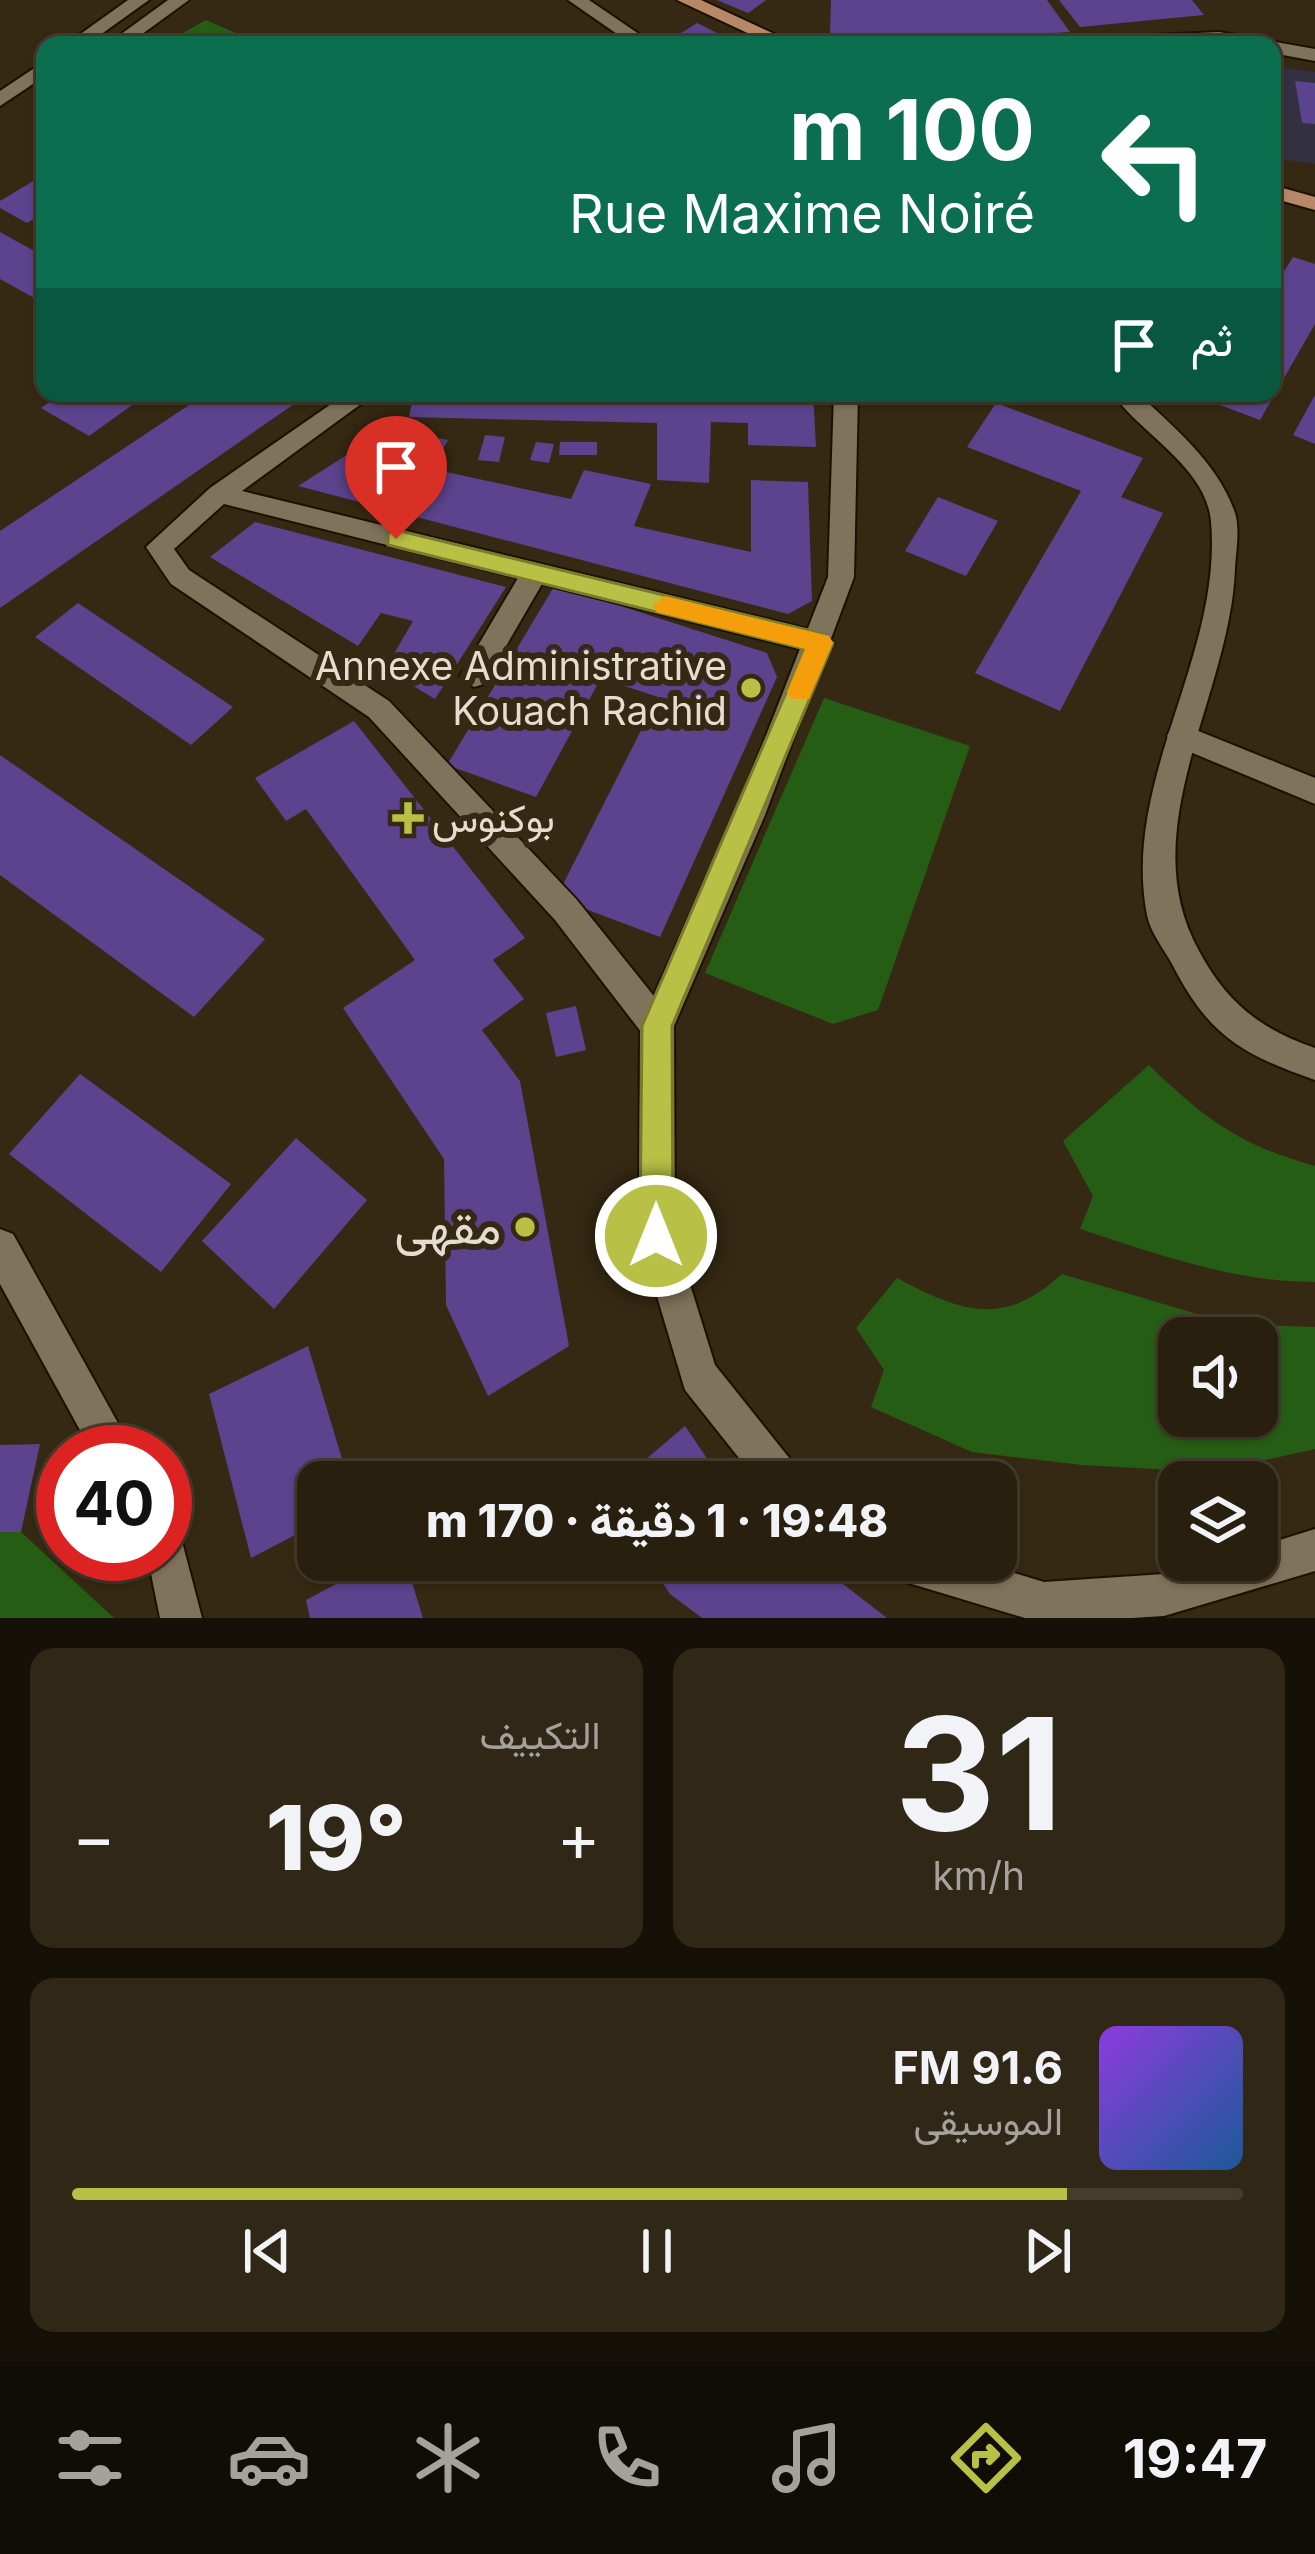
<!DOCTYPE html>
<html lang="ar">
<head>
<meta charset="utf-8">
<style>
	:root { --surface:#281f0e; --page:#302717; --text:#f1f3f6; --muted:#a5a29e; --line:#443d2e; --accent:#b9c046 }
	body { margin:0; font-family:Inter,Vazirmatn,sans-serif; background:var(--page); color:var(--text); direction:rtl; height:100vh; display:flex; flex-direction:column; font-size:45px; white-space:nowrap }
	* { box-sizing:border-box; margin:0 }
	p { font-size:39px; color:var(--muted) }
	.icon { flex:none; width:66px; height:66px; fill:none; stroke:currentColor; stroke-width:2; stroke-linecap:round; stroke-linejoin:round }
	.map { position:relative; height:1618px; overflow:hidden; direction:ltr }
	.drawer { display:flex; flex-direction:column; gap:30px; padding:30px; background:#161108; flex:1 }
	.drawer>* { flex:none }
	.guide { position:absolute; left:36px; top:36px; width:1245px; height:366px; border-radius:24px; box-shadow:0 3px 9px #0004,0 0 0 3px var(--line); direction:rtl; background:#0b6e4f; color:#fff; overflow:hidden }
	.controls { position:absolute; left:1158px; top:1317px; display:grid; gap:24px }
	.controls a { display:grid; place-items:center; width:120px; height:120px; border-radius:24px; background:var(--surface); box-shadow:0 3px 9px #0004,0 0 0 3px var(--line); font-size:60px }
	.speed { position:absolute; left:36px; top:1425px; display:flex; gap:24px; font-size:60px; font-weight:700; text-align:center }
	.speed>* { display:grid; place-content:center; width:156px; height:156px; border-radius:50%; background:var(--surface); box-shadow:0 3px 9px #0004,0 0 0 3px var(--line); line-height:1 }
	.speed .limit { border:18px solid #d22; background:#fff; color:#111 }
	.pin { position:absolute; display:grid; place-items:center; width:102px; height:102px; color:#fff; margin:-123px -51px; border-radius:50% 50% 50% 0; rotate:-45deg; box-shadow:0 0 12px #0007 }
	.pin .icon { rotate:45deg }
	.me { position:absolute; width:132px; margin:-66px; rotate:0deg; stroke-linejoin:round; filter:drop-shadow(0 0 9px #0008) }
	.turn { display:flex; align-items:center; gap:42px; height:252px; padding:0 48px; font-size:54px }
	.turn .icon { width:156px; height:156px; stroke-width:2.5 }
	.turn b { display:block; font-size:84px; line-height:102px }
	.then { display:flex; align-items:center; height:114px; padding:0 48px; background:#0003; gap:24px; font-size:45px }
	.big { font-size:90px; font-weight:800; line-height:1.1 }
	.drawer .widget { flex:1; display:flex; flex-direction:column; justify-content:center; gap:18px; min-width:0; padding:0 42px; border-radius:24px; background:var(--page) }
	.drawer .dial { align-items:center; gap:0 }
	.dial b { font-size:156px; line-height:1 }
	.song { display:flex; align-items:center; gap:36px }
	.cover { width:144px; height:144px; border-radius:18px; background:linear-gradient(135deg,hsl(270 70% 55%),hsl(210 70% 35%)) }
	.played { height:12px; border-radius:6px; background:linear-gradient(90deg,var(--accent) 85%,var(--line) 85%) }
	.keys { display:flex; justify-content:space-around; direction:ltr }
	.heat { display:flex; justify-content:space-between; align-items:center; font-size:66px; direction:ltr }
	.drawer .tiles { flex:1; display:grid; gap:30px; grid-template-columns:1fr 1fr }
	.widget:last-child { grid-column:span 2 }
	.trip { position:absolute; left:297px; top:1461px; width:720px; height:120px; border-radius:24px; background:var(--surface); box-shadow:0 3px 9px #0004,0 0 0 3px var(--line); font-weight:800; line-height:120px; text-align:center; direction:rtl }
	.dock { display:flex; height:192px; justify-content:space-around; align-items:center; background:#100c06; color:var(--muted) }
	.dock .icon { width:84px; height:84px }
	.dock .on { color:var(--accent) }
	.dock b { font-size:54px; color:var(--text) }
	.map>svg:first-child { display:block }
</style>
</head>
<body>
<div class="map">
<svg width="1315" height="1618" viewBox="0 0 1315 1618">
	<rect width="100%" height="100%" fill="#352913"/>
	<polygon fill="#323041" points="1272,66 1315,72 1315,164 1272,158"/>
	<g fill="#265d15" fill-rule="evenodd">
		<polygon points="206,20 263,45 162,45"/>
		<polygon points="824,698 970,746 878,1010 833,1024 705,973"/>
		<path d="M1149,1065C1203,1118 1241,1146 1315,1166V1282C1233,1282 1157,1254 1080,1229L1093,1196L1063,1141Z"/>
		<path d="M1062,1274L1231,1324L1315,1327V1449L1212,1472L1082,1465L972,1452L871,1407L884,1370L856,1328L897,1278C961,1312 1003,1328 1062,1274ZM1257,1338V1416H1179V1338Z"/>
		<polygon points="0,1532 21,1532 114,1618 0,1618"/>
	</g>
	<g fill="#5b438d">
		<polygon points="717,0 766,0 748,13"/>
		<polygon points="831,0 1047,0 1070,32 850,45 830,33"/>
		<polygon points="1059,0 1192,0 1204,15 1080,27"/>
		<polygon points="697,23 741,45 681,45 670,40"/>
		<polygon points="1295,81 1315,83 1315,124 1302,123"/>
		<polygon points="45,174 45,212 27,223 0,208 0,201"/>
		<polygon points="0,232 45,257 45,304 0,279"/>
		<polygon points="1293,257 1315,264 1315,324 1260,420 1204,399 1208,393 1272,393 1272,290"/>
		<polygon points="62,393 149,393 89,436 41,408"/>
		<polygon points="207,393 310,393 0,608 0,531"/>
		<polygon points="414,393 813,393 816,447 748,445 748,423 711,422 709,483 657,480 657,423 409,417"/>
		<polygon points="1315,395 1315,444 1293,435"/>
		<polygon points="996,403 1143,458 1121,497 1163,513 1060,711 975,673 1081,491 967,447"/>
		<polygon points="389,428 448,440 432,469 571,499 584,470 651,484 634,526 751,552 751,480 808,482 812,601 788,614 298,486"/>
		<polygon points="485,435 505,437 499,462 478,460"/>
		<polygon points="536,442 554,444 549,463 530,460"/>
		<polygon points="560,442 597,442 597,455 559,455"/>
		<polygon points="938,497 998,521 966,576 905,551"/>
		<polygon points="255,522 506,587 435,699 385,669 413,621 381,613 358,646 210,557"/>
		<polygon points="555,585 767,653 777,677 660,937 556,898 658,697 601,678 536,797 447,765"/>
		<polygon points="78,603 233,707 191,745 35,637"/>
		<polygon points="354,721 525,938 493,960 524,999 482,1030 520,1081 569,1346 488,1396 446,1305 444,1159 343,1008 415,960 306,809 286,821 255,778"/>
		<polygon points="0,755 265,939 194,1017 0,875"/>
		<polygon points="576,1006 586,1050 556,1057 546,1013"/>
		<polygon points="80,1074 231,1184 161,1272 9,1154"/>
		<polygon points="296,1138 367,1200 274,1309 202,1241"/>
		<polygon points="308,1346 349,1482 318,1482 318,1523 251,1558 209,1394"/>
		<polygon points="685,1426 723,1482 619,1482"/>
		<polygon points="40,1444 21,1532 0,1532 0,1445"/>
		<polygon points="381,1560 405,1560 423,1618 310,1618 306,1600"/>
		<polygon points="648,1560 812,1560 887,1618 702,1618 670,1594"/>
	</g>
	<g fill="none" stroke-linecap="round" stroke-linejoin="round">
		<g stroke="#1c1100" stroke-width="4">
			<g id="street">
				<polygon points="347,393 376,393 242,491 820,632 834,643 820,654 542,584 484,684 474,687 460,676 518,578 224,504 174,549 189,570 389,701 577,900 669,1015 674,1026 669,1037 657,1042 645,1037 555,920 369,717 171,584 146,547 210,488"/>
				<polygon points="1181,724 1315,778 1315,804 1171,744 1167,736 1171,728"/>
			</g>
		</g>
		<g stroke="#1c1100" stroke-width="4">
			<g id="secondary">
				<polygon points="128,0 149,0 86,45 65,45"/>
				<polygon points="168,0 189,0 127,45 106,45"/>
				<polygon points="568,0 589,0 655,45 633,45"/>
				<polygon points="1219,32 1315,49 1315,61 1272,53 1272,45 1060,45 1069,39"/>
				<polygon points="45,61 45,76 0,106 0,91"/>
				<polygon points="834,393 858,393 854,577 765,815 674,1026 675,1236 715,1365 790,1459 803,1468 809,1482 758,1482 685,1390 639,1236 640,1026 735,815 828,577"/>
				<path d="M1112,393H1138C1175,429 1218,463 1235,513C1240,529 1236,552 1235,568C1231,695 1131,829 1199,951C1227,1003 1260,1029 1315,1048V1080C1241,1054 1209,1036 1172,964C1164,949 1150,932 1147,915C1121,780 1223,656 1211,521C1206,467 1141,434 1112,393Z"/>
				<polygon points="0,1229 13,1234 134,1452 92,1452 0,1284"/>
				<polygon points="165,1524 179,1530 202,1618 160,1618 147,1554 165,1554"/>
				<polygon points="1315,1529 1315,1571 1164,1616 1132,1618 1025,1618 902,1581 887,1575 881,1560 971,1560 1044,1582 1164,1574 1212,1560 1257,1560 1257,1547"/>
			</g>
		</g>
		<g stroke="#1c1100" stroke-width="4">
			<g id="primary">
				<polygon points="677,0 701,0 798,45 773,45"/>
				<polygon points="1272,185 1315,197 1315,210 1272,198"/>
			</g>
		</g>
		<use href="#street" fill="#80735b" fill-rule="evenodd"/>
		<use href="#secondary" fill="#80735b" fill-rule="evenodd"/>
		<use href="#primary" fill="#b78868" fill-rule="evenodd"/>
	</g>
	<polygon fill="#b9c046" stroke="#787d2e" stroke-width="3" points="396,530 820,633 833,643 672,1026 673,1236 668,1248 656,1253 645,1248 640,1236 642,1026 805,649 388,545 388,533"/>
	<polygon fill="#f59e0b" points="665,596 829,636 833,643 809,699 791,699 787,692 805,649 656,612 653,605"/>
	<g fill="#b9c046" stroke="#352913" stroke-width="4.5">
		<circle cx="751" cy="688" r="12"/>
		<path d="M402 800h12v12h12v12h-12v12h-12v-12h-12v-12h12z"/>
		<circle cx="525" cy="1227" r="12"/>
	</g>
	<g text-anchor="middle" stroke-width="12" stroke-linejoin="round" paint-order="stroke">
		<g font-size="39" fill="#e5ded0" stroke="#352913" text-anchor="end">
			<text x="727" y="680">Annexe Administrative<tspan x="727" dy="45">Kouach Rachid</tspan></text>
			<text x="432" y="832" text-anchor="start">بوكنوس</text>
		</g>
		<g font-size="48" fill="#e5ded0" stroke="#352913" text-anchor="end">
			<text x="501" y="1244">مقهى</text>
		</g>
	</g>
</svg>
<div class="controls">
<a><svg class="icon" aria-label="sound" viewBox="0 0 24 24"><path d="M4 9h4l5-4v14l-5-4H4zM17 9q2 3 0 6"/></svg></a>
<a><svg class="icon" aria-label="layers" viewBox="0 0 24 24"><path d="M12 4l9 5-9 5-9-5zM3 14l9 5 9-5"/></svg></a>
</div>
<div class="speed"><div class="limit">40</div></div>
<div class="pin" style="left:396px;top:539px;background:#d93025"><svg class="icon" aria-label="arrive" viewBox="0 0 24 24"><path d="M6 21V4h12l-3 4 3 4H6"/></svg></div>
<svg class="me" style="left:656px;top:1236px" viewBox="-20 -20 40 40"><circle r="17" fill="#b9c046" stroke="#fff" stroke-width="3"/><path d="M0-11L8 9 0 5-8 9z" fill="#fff"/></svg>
<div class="trip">19:48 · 1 دقيقة · 170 m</div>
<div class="guide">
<div class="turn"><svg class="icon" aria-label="left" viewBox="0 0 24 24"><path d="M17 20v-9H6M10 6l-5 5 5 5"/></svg><div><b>100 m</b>Rue Maxime Noiré</div></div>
<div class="then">ثم<svg class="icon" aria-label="arrive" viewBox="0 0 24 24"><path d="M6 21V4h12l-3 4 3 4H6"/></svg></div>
</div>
</div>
<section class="drawer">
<div class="tiles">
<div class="widget dial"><b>31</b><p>km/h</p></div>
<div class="widget"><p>التكييف</p>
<div class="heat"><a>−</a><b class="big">19°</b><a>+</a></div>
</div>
<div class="widget">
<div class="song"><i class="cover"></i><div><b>91.6 FM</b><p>الموسيقى</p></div></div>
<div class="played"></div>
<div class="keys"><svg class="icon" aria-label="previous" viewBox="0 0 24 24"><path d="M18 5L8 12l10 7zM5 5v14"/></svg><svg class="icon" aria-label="pause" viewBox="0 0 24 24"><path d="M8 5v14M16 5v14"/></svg><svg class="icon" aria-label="next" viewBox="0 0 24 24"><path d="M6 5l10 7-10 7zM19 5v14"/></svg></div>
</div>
</div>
</section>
<nav class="dock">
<b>19:47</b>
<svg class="icon on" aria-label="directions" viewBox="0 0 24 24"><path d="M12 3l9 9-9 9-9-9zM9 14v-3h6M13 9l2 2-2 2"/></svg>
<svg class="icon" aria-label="music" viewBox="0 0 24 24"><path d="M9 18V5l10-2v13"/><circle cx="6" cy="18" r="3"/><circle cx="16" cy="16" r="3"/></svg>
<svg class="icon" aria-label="phone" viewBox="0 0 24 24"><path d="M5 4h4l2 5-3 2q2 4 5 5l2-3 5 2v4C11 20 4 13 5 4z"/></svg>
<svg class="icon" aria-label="climate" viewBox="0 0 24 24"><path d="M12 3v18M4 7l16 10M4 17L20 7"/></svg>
<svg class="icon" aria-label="car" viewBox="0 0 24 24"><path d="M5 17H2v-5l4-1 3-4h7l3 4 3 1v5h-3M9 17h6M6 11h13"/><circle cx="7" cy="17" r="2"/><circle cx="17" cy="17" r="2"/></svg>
<svg class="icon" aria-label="filters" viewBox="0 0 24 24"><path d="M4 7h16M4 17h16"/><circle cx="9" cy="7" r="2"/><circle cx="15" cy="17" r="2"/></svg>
</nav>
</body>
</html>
